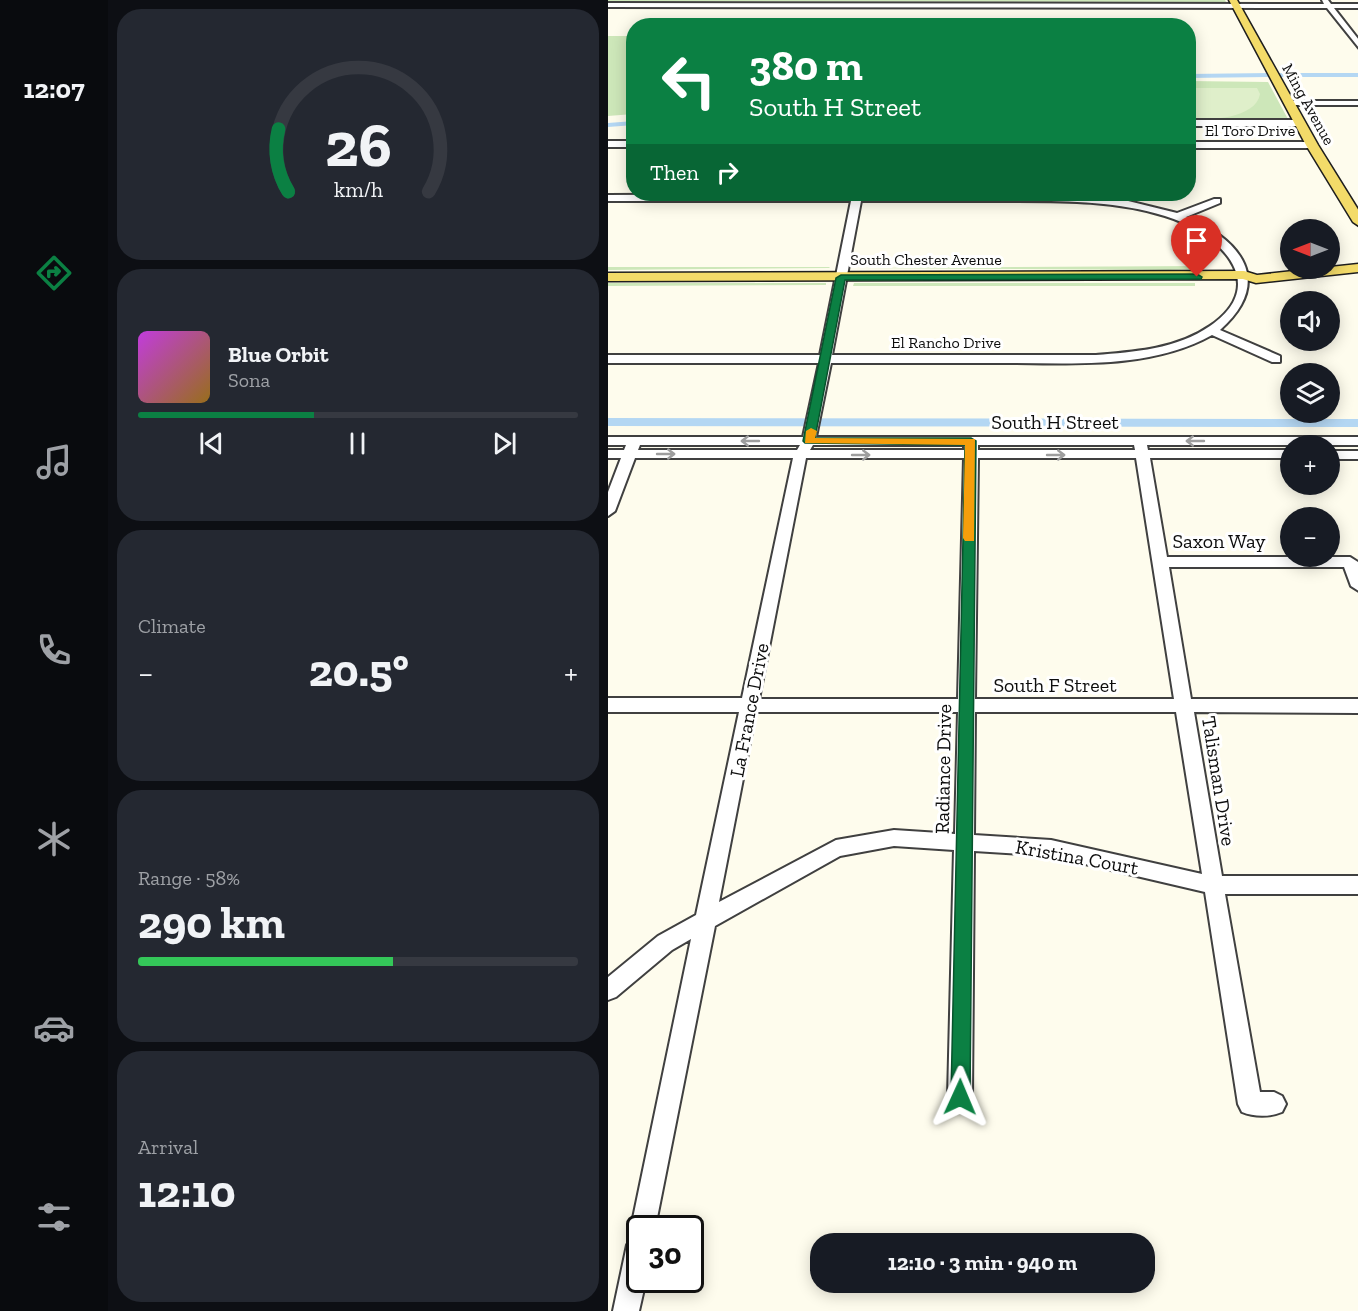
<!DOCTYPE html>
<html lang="en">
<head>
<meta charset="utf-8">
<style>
	:root { --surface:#171b24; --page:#242831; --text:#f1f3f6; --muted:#9ea1a6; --line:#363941; --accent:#0b8043 }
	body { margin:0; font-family:"Zilla Slab",serif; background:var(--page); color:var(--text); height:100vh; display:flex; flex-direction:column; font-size:22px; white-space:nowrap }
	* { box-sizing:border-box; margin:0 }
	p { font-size:20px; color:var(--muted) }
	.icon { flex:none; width:33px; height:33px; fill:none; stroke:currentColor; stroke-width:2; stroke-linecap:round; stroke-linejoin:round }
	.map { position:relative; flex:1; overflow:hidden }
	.details { display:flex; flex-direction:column; gap:9px; padding:9px; background:#0d0f14; width:500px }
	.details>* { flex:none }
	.guide { position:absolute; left:18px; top:18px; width:570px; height:183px; border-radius:24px; box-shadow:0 3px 15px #0003; background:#0b8043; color:#fff; overflow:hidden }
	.needle { width:39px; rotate:270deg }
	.controls { position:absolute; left:672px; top:219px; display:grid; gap:12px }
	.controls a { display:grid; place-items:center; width:60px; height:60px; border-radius:50%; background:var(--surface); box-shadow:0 3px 15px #0003; font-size:30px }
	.speed { position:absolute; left:18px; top:1215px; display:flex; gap:12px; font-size:30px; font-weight:700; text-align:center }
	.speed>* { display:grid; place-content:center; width:78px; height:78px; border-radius:50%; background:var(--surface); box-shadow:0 3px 15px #0003; line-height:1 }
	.speed .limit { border:3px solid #111; border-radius:9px; background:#fff; color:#111 }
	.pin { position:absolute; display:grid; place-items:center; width:51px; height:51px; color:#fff; margin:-62px -26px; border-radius:50% 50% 50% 0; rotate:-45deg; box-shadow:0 0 6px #0007 }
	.pin .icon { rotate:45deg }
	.me { position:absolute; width:66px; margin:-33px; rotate:1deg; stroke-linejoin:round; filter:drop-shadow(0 0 4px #0008) }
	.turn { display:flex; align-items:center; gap:21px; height:126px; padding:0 24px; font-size:27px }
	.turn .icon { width:78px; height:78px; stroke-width:2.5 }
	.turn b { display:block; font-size:42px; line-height:51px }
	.then { display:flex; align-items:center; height:57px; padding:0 24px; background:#0003; gap:12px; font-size:22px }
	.big { font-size:45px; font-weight:700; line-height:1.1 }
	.details .widget { flex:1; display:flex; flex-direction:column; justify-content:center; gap:9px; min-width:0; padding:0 21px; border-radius:24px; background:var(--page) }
	.details .dial { align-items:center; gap:0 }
	.dial svg { height:156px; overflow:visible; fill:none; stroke:var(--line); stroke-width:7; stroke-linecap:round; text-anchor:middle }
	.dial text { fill:var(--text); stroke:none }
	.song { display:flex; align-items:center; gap:18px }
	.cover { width:72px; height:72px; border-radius:9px; background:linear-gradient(135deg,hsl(290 70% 55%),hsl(40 70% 35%)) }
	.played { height:6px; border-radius:3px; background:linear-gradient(90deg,var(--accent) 40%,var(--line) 40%) }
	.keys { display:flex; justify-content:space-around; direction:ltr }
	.heat { display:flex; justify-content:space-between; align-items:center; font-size:33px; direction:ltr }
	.charge { height:9px; border-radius:4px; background:linear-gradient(90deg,#34c759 58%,var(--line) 0) }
	.trip { position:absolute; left:202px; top:1233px; width:345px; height:60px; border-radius:24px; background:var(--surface); box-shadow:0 3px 15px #0003; font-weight:700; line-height:60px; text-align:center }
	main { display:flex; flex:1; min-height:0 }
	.tabs { display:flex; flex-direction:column; width:108px; justify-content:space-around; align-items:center; background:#090b0e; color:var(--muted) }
	.tabs .icon { width:42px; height:42px }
	.tabs .current { color:var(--accent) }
	.tabs b { font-size:27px; color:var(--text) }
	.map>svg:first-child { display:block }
</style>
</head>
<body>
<main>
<nav class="tabs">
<b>12:07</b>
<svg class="icon current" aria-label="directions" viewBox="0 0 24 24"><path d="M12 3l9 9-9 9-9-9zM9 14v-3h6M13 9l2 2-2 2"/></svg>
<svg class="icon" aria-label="music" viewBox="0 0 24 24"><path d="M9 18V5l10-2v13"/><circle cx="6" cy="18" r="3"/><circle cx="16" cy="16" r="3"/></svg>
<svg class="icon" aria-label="phone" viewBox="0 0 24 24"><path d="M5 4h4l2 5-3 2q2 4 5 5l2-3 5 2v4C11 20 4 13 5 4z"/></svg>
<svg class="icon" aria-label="climate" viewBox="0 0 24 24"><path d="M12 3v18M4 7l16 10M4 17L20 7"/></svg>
<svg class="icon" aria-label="car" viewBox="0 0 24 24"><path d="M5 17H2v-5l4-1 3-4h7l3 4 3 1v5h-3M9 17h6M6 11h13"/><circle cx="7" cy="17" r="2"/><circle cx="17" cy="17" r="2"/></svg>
<svg class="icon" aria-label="filters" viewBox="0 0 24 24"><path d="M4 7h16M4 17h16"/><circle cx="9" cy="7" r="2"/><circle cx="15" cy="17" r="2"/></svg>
</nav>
<section class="details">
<div class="widget dial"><svg viewBox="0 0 100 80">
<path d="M14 69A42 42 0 1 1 86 69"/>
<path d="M14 69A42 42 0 0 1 9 37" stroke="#0b8043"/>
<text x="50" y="56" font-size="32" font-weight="700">26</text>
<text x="50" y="72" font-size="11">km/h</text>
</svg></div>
<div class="widget">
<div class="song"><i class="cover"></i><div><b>Blue Orbit</b><p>Sona</p></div></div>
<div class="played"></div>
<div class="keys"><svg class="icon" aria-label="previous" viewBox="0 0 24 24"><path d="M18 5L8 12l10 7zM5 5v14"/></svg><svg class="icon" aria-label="pause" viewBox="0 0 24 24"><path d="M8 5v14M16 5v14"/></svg><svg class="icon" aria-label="next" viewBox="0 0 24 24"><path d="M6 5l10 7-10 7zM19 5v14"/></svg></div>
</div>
<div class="widget"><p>Climate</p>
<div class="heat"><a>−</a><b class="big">20.5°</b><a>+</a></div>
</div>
<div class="widget"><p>Range · 58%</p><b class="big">290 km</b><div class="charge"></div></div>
<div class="widget"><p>Arrival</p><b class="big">12:10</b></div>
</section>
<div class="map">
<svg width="751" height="1311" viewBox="0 0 751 1311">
	<rect width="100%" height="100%" fill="#fefced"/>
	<g fill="#cde7b9">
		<polygon points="0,0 617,0 618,2 0,1"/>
		<polygon points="0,36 25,36 25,114 0,116"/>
		<polygon points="580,81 660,82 681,121 581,121"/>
		<polygon points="593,266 594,269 560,270 248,268"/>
		<polygon points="0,267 221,267 222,268 0,270"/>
		<polygon points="0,283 218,283 218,285 0,286"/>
		<polygon points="246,283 587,283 587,286 245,286"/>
	</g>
	<path fill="#dfefca" d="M581,88H649L652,94C648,119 600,120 581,120Z"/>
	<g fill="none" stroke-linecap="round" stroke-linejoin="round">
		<g fill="#b4d7f3" fill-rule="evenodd">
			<polygon points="663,73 660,77 580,78 580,74"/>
			<polygon points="669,73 751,73 751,77 672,77"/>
			<polygon points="26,121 26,125 0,127 0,123"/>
			<polygon points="0,418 751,419 751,427 0,426"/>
		</g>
		<g stroke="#404040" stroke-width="4">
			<g id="minor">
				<polygon points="714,0 720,0 723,4 751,4 751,8 726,8 751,40 751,48 719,8 0,7 0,3 716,4"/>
				<polygon points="681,101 751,101 751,105 678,105 678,101"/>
				<polygon points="580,120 692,120 696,123 692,126 580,126"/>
				<rect x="0" y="141" width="26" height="6"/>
				<polygon points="580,142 704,142 708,145 704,148 580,148"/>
				<path d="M245,194L467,195L512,199L569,213L606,199H612V203L578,217C634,240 666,282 612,330L672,356V362H664L604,335C541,370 462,363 393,363C336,363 279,363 223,363L208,437H751V445H539L540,450H682V458H542L559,557H742L750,562L751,591L743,586L736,567H561L583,699H751V713L586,712L614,876H751V894H617L652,1092H666L674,1096L678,1104L674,1112C662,1117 646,1117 634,1112L630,1104L597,892L443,856L366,851L364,1097L360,1105L352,1109L344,1105L340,1097L346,850L286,846L232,856L107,926L47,1228H32V1280H38L31,1311H5L19,1245L25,1235L23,1228L83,939L64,950L8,997L0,1000V977L50,936L88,915L131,712H0V698H134L185,458H27L7,511L0,516V492L13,458H0V450H16L18,445H0V437H195L211,363H0V355H212L243,201H0V195ZM253,201C301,201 350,201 398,201C452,201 505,200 557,216C607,231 666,282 602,326C569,349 526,352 488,355H224ZM32,445H192L189,450H30ZM205,445H356V450H202ZM370,445H526L527,450H370ZM198,458H356L350,699H151ZM370,458H528L566,699H367ZM148,712H350L347,834L286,830L228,840L111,902ZM367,712H568L594,874L443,840L366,835Z"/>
				<rect x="722" y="451" width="29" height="8"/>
			</g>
		</g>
		<g stroke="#1e1e1e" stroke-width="3">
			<g id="major">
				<polygon points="621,0 629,0 710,145 751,211 751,226 745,222 698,145"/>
				<polygon points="751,264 751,272 648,283 635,279 0,281 0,273 636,271 649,275"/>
			</g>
		</g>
		<use href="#minor" fill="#fff" fill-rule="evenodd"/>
		<use href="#major" fill="#f3db69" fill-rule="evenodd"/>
	</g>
	<defs><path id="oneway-shaft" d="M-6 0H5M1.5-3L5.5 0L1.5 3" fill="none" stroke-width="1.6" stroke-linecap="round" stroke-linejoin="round" transform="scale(1.5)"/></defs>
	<g stroke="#9e9e9e">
		<use href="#oneway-shaft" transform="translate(142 441) rotate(180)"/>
		<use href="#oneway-shaft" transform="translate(587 441) rotate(180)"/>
		<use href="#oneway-shaft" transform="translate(58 454)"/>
		<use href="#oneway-shaft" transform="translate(253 455)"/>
		<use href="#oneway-shaft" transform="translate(448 455)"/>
	</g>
	<polygon fill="#0b8043" stroke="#07532c" stroke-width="1.5" points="589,274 594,277 593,279 237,280 207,438 363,438 368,441 362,1097 359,1104 352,1107 345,1104 343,1097 357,445 197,443 195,441 228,278 233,275"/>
	<polygon fill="#f59e0b" points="203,428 209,431 207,438 367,439 366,541 357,541 355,538 357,445 197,443 198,431"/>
	<g text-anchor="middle" stroke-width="6" stroke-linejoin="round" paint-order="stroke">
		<g font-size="16" fill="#0d0d0d" stroke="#fff">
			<text transform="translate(701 104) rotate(61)" y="6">Ming Avenue</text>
			<text x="642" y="136">El Toro Drive</text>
			<text x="318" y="265">South Chester Avenue</text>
			<text x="338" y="348">El Rancho Drive</text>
		</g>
		<g font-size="20" fill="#0d0d0d" stroke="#fff">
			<text x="447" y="429">South H Street</text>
			<text x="611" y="548">Saxon Way</text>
			<text x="447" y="692">South F Street</text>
			<text transform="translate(141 710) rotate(-79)" y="7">La France Drive</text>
			<text transform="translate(335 769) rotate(-89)" y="7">Radiance Drive</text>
			<text transform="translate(611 781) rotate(81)" y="7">Talisman Drive</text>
			<text transform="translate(469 857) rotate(10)" y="7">Kristina Court</text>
		</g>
	</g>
</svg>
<div class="controls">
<a><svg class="needle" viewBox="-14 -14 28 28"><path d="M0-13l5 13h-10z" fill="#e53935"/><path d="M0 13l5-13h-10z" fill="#9ea1a6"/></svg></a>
<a><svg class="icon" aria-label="sound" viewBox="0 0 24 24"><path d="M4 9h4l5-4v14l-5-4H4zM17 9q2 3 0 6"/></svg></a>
<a><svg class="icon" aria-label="layers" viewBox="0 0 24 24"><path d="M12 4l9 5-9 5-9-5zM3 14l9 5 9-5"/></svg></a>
<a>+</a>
<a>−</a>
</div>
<div class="speed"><div class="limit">30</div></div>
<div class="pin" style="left:589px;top:277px;background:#d93025"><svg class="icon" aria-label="arrive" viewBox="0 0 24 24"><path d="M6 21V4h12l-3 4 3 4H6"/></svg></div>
<svg class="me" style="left:352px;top:1097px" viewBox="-20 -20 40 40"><path d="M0-17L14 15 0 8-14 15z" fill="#0b8043" stroke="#fff" stroke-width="4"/></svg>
<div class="trip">12:10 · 3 min · 940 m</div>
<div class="guide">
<div class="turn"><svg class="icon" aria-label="left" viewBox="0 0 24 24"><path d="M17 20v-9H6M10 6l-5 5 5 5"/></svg><div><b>380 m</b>South H Street</div></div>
<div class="then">Then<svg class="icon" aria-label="right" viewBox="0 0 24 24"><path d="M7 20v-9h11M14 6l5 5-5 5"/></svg></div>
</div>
</div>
</main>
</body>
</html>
